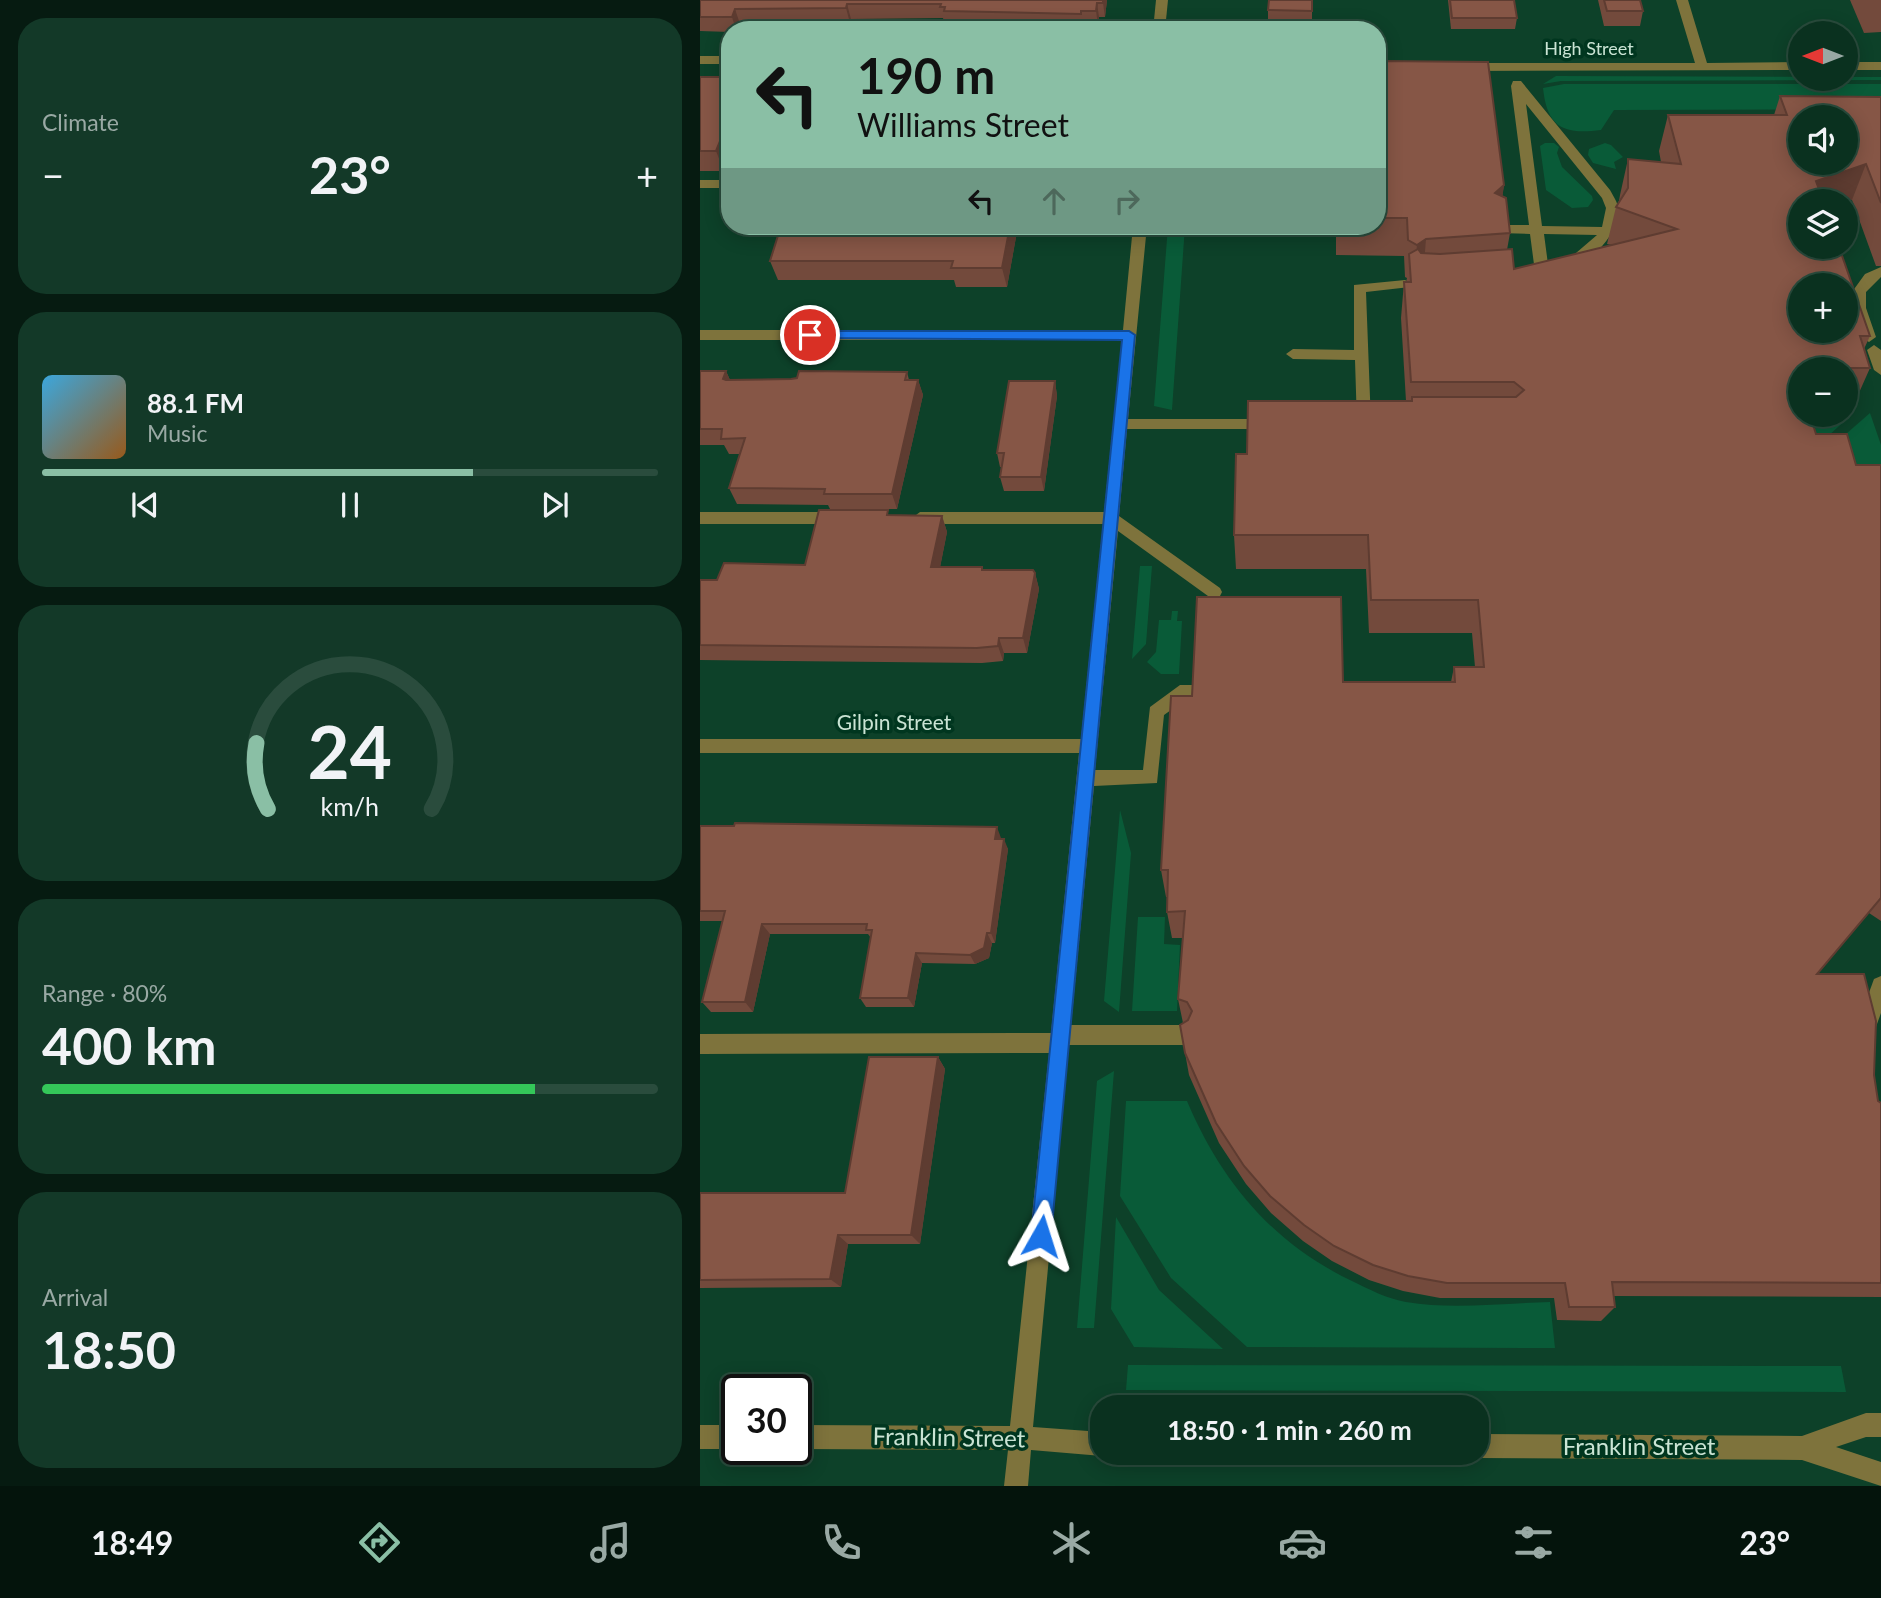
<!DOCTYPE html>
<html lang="en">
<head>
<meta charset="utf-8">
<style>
	:root { --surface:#0a311f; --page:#133928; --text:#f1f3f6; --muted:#99a9a4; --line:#2a4c3d; --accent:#8abfa5 }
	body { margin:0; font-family:Lato,sans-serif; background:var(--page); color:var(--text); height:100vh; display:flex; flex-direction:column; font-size:26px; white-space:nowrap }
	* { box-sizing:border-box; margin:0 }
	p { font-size:23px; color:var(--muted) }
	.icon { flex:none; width:38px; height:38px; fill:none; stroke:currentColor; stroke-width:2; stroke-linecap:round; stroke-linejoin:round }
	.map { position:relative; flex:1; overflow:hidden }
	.side { display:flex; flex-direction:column; gap:18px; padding:18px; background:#061b11; width:700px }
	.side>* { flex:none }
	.banner { position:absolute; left:21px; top:21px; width:665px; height:214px; border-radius:28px; box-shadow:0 4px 18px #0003,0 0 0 2px var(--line); background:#8abfa5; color:#111; overflow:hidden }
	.needle { width:46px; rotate:270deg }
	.tools { position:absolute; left:1088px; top:21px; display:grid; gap:14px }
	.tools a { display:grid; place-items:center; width:70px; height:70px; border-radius:50%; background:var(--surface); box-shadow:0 4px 18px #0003,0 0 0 2px var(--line); font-size:35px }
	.speed { position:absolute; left:21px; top:1374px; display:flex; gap:14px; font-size:35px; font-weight:700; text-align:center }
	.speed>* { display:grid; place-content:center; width:91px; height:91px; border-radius:50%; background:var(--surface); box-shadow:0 4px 18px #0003,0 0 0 2px var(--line); line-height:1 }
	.speed .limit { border:4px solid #111; border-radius:10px; background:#fff; color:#111 }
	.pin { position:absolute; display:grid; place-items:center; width:60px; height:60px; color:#fff; margin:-30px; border:4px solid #fff; border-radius:50%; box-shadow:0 2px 7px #0007 }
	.me { position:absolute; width:77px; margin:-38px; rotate:6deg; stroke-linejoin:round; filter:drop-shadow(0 0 5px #0008) }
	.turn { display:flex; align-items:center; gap:24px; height:147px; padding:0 21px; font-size:32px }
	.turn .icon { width:91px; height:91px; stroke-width:2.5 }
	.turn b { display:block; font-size:49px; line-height:60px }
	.lanes { display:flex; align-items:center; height:66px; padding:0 21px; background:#0003; justify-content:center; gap:35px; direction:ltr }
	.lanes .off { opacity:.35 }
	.big { font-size:52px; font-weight:700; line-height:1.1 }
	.side .card { flex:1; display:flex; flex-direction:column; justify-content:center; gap:10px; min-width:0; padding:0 24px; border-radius:28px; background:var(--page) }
	.side .dial { align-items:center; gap:0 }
	.dial svg { height:182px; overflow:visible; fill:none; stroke:var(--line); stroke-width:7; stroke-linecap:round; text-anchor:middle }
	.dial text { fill:var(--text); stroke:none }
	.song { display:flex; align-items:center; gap:21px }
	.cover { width:84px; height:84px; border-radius:10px; background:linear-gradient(135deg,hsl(200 70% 55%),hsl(30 70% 35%)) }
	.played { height:7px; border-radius:4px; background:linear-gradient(90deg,var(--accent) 70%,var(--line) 70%) }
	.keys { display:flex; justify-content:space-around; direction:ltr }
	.heat { display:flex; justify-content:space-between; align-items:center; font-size:38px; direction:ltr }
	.charge { height:10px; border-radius:5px; background:linear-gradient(90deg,#34c759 80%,var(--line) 0) }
	.trip { position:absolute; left:390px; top:1395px; width:399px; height:70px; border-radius:28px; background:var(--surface); box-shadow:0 4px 18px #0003,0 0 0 2px var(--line); font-weight:700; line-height:70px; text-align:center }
	.tabs { display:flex; height:112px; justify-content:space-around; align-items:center; background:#04140c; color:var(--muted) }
	.tabs .icon { width:49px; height:49px }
	.tabs .current { color:var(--accent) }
	.tabs b { font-size:32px; color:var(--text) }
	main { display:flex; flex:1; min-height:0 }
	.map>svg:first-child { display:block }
</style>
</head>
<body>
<main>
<section class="side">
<div class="card"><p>Climate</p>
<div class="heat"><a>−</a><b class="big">23°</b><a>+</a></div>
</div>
<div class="card">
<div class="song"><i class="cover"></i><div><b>88.1 FM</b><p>Music</p></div></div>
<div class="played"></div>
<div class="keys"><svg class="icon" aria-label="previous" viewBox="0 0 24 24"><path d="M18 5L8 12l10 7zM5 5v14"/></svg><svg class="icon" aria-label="pause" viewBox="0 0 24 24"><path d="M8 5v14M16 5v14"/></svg><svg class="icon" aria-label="next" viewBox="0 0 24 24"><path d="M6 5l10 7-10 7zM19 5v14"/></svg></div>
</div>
<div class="card dial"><svg viewBox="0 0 100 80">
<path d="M14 69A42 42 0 1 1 86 69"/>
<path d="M14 69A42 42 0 0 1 9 40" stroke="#8abfa5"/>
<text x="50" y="56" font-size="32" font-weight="700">24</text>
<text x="50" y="72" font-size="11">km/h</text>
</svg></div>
<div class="card"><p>Range · 80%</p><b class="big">400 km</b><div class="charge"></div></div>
<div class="card"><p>Arrival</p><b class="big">18:50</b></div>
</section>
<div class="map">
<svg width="1181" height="1486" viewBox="0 0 1181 1486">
	<rect width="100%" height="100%" fill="#0d4129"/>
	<g fill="#095b38">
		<polygon points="856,76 1181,77 1181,80 861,81 843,84"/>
		<path d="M864,84H1181V109L914,110L901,130C863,135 847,127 843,88Z"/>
		<polygon points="845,143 854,143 859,147 857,153 862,167 892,196 893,200 888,207 872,208 846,190 840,146"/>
		<polygon points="905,143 911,145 923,157 914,162 916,169 893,163 888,155 889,149"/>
		<polygon points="468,226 485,226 472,410 454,406"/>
		<polygon points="1086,406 1101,415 1146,415 1147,406 1150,416 1127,437 1136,467"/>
		<polygon points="1170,413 1181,445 1181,485 1147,468 1138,441"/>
		<polygon points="440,566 452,566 446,644 432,659"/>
		<polygon points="472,611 478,611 477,621 482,621 479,674 461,674 447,662 456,652 459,620 471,620"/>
		<polygon points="420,810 431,853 419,1012 404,1001"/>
		<polygon points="438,917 465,917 464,944 480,945 477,1011 432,1011"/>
		<polygon points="414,1071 394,1328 377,1328 397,1081"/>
		<path d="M426,1101H487C521,1181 572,1243 652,1281C668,1289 688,1299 706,1302C753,1310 803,1303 850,1302L855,1348L547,1347L471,1278L420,1196Z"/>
		<polygon points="416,1217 459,1290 523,1349 434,1347 411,1309"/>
		<polygon points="428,1365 1141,1366 1146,1392 426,1390"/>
	</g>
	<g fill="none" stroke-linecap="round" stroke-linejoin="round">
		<g fill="#7e733c" fill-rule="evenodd">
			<polygon points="456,0 468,0 465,30 453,30"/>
			<polygon points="976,0 988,0 1007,63 1101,62 1101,70 765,71 759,67 765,63 995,63"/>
			<rect x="0" y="56" width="30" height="8"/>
			<rect x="1146" y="62" width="35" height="8"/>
			<path d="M813,81H821L910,190C915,199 920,206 919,216C916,235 884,272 864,268L862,265L897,235L844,234L849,272L842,276L835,272L830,234L799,233L792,229L799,225H829L811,86ZM826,104L902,198L906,208L902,227L842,226Z"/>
			<rect x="0" y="180" width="30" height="8"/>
			<polygon points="433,226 447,226 428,419 570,419 577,424 570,429 427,429 419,516 520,588 522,592 520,596 508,596 418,531 395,770 443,770 450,707 480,685 492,685 495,690 492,695 464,715 457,783 394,786 371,1025 483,1025 490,1028 493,1035 490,1042 483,1045 369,1045 333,1427 402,1432 402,1452 410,1452 402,1456 331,1450 328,1486 304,1486 308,1450 96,1449 96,1425 310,1426 349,1053 0,1054 0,1034 351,1033 379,753 0,753 0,739 381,739 403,524 220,524 212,518 220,512 404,512 422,340 0,340 0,330 423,330"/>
			<path d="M1181,267V277L1166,292V308L1176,337L1169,342C1155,336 1150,306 1152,292L1165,274Z"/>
			<polygon points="705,280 712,284 710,287 666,292 671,424 664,429 657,424 655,360 593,359 586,354 593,349 654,350 654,285"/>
			<polygon points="1174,345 1181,350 1181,375 1174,370 1167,350"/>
			<polygon points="0,512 140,512 148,518 140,524 0,524"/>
			<polygon points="1181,976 1181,1013 1173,1035 1166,1038 1159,1035 1156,1028 1174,979"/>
			<polygon points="1166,1413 1181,1413 1181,1437 1166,1437 1136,1447 1181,1462 1181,1486 1102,1460 777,1458 768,1452 777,1452 777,1434 1102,1436"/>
			<rect x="0" y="1425" width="37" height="24"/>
		</g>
	</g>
	<g fill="#734a3c">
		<polygon points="0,0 407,0 405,17 399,17 398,25 383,25 382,28 247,25 246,22 244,22 243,18 151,19 150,23 40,24 38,30 30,30 30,32 0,31"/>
		<polygon points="612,0 612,24 568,24 568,10"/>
		<polygon points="748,0 814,0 817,18 815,29 751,29"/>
		<polygon points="898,0 940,0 943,11 940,26 904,26"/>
		<polygon points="1150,0 1181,0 1181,32 1164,33"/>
		<polygon points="677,61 804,185 802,197 810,233 807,250 814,269 912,245 907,244 916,207 919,201 920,195 928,159 961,162 959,151 968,115 1074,115 1080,96 1181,97 1181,266 1176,266 1152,200 1101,201 1170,336 1164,349 1170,368 1154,404 1146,404 1146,369 1101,369 1101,415 1116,434 1156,465 1181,465 1181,921 1169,913 1117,974 1174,1075 1178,1101 1181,1103 1181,1297 914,1296 915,1307 901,1321 857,1320 854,1298 740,1298 703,1291 669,1280 632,1261 603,1241 571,1213 546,1184 519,1143 489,1075 480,1025 483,1023 478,999 483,938 472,938 467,912 468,897 466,897 461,870 492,696 643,682 751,682 754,667 775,667 772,633 669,633 666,569 536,569 534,535 547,454 706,401 701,318 704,282 706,282 707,278 705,277 704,256 636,255 636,226 677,226"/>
		<polygon points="0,77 30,77 30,156 24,171 0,171"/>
		<polygon points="318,226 307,287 256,287 254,280 78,280 70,261"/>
		<polygon points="0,371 26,371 30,380 91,379 207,372 209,380 218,380 223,395 197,509 130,509 128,505 37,504 29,488 40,454 29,454 24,445 0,445"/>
		<polygon points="355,381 357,396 344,491 304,491 300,477 302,467 300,467 297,453"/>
		<polygon points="190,515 242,516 247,532 240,567 335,573 339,589 327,653 304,653 303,661 282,663 0,660 0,580 17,580 105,565"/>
		<polygon points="0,826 301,838 308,849 295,943 292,943 289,958 275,964 222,963 214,1007 166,1007 160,998 171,938 168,934 70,934 53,1012 11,1012 2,1002 23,921 0,921"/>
		<polygon points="238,1057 245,1069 220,1244 148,1244 141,1287 0,1288 0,1193 145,1193"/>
	</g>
	<g fill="#5e3c31">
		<polygon points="403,0 407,0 405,17 403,3"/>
		<polygon points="397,3 399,17 398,25 396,11"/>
		<polygon points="147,4 151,19 150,23 146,8"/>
		<polygon points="35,9 40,24 38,30 36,30 32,17"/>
		<polygon points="30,117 30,156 24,171 16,151"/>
		<polygon points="1166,164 1152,200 1146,202 1108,201 1116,181"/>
		<polygon points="804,185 799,222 795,193"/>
		<polygon points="310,226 318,226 307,287 302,268"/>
		<polygon points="726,239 723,276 714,282 717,245"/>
		<polygon points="26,371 33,387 23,379"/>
		<polygon points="218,380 223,395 197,509 192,494"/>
		<polygon points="355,381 357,396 344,491 341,477"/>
		<polygon points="242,516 247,532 237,583 231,567"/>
		<polygon points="335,573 339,589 327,653 323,638"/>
		<polygon points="299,638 304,653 303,661 298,646"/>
		<polygon points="297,827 301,838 299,849 295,839"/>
		<polygon points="304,839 308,849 295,943 291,933"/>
		<polygon points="62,924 70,934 53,1012 45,1002"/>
		<polygon points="287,933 292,943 289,958 275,964 270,955"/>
		<polygon points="216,953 222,963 214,1007 208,998"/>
		<polygon points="238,1057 245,1069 220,1244 211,1235"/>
		<polygon points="138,1235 148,1244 141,1287 130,1279"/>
	</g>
	<g fill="#865646" stroke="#5e3c31" stroke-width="2" fill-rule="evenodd">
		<polygon points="0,0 403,0 403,3 397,3 396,11 381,11 381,14 244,11 245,7 240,7 241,4 147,4 146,8 35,9 32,17 0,17"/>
		<polygon points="569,0 612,0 612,11 568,10"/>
		<polygon points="750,0 814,0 817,18 752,18"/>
		<polygon points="904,0 940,0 943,11 907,11"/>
		<polygon points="677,61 788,62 804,185 795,193 806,198 810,233 726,239 717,245 708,240 707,218 677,218"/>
		<polygon points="0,77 30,77 30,117 16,151 0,151"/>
		<path d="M1080,96L1181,97V203L1166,164L1116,181L1123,201H1101V247H1139L1170,336H1160L1170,368H1097L1101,381V415H1110L1116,434H1147L1156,465H1181V898L1117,974H1164L1176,1021L1174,1075L1178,1101L1181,1103V1283L912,1282L915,1307H869L865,1283H747L708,1276L673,1265L634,1246L604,1225L570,1196L544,1166L516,1123L485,1053L480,1025L488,1020L492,1011L487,1002L478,999L485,911L467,912L468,870H461L471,696H492L497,597H641L643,682H755L754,667H784L778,600H671L668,535H534L536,454H547L548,401H712V397H816L824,390L814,382H711L704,282H711L709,254L718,249L721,253L740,254L812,249L814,269L977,229L916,207L928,188V159L981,164L968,115H1087ZM1101,117H1146V163H1101ZM1101,285H1146V331H1101Z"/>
		<polygon points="81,226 310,226 302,268 251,268 253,261 70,261"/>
		<polygon points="0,371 26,371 23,379 26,380 91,379 97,378 99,371 207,372 205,380 218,380 192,494 124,494 125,489 29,488 45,438 21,439 22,429 0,429"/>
		<polygon points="309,381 355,381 341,477 300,477 304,453 297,453"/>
		<polygon points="119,510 188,510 187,515 242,516 231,567 282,567 282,570 333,570 335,573 323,638 299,638 298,646 277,648 0,645 0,580 17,580 24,563 105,565"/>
		<polygon points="35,823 297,827 295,839 304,839 291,933 287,933 284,948 270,955 216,953 208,998 160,998 172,930 166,930 167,924 62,924 45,1002 2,1002 25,911 0,911 0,826 34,826"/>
		<polygon points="169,1057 238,1057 211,1235 138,1235 130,1279 0,1280 0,1193 145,1193"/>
	</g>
	<polygon fill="#1a73e8" stroke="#114b97" stroke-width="2" points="110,331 429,331 435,335 351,1236 348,1243 341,1246 334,1243 331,1236 422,340 105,338 103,335"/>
	<g text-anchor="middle" stroke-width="7" stroke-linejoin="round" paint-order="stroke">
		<g font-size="18" fill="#cae4d4" stroke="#00361f">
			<text x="889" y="55">High Street</text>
		</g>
		<g font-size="21" fill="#cae4d4" stroke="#00361f">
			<text x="194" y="730">Gilpin Street</text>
		</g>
		<g font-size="24" fill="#cae4d4" stroke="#00361f">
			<text transform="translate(249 1438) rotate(1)" y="8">Franklin Street</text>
			<text x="939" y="1455">Franklin Street</text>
		</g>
	</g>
</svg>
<div class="tools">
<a><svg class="needle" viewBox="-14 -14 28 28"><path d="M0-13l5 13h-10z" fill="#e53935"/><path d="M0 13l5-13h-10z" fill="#99a9a4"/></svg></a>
<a><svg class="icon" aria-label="sound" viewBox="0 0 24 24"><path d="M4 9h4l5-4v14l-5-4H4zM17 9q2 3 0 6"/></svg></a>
<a><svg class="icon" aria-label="layers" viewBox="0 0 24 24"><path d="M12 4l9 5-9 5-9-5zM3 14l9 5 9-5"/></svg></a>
<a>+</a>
<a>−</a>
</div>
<div class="speed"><div class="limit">30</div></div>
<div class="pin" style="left:110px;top:335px;background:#d93025"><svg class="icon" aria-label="arrive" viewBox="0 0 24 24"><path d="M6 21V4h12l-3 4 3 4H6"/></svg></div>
<svg class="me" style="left:341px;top:1236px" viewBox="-20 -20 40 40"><path d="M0-17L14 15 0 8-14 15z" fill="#1a73e8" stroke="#fff" stroke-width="4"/></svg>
<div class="trip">18:50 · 1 min · 260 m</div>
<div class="banner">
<div class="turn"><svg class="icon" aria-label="left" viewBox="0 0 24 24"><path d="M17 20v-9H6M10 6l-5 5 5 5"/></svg><div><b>190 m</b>Williams Street</div></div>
<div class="lanes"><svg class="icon" aria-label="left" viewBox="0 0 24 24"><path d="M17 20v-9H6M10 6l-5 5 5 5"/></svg><svg class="icon off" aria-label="ahead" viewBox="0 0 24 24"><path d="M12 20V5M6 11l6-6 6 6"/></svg><svg class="icon off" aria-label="right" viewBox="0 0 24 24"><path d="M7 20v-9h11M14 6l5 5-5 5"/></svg></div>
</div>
</div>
</main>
<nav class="tabs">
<b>18:49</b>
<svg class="icon current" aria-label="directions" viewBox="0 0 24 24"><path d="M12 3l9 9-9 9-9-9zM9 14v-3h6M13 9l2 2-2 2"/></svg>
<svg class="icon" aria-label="music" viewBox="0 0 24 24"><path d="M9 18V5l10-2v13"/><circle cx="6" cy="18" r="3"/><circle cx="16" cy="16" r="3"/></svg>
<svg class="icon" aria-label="phone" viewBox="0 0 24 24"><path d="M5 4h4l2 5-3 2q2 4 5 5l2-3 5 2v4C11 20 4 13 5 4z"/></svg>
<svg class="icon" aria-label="climate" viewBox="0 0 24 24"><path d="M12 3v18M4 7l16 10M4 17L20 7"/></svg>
<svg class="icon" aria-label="car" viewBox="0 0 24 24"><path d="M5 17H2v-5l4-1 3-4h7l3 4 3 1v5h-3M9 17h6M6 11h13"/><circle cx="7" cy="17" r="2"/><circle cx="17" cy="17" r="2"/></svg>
<svg class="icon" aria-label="filters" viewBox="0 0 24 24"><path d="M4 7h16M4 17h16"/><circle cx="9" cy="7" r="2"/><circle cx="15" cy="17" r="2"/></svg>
<b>23°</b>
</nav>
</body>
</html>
